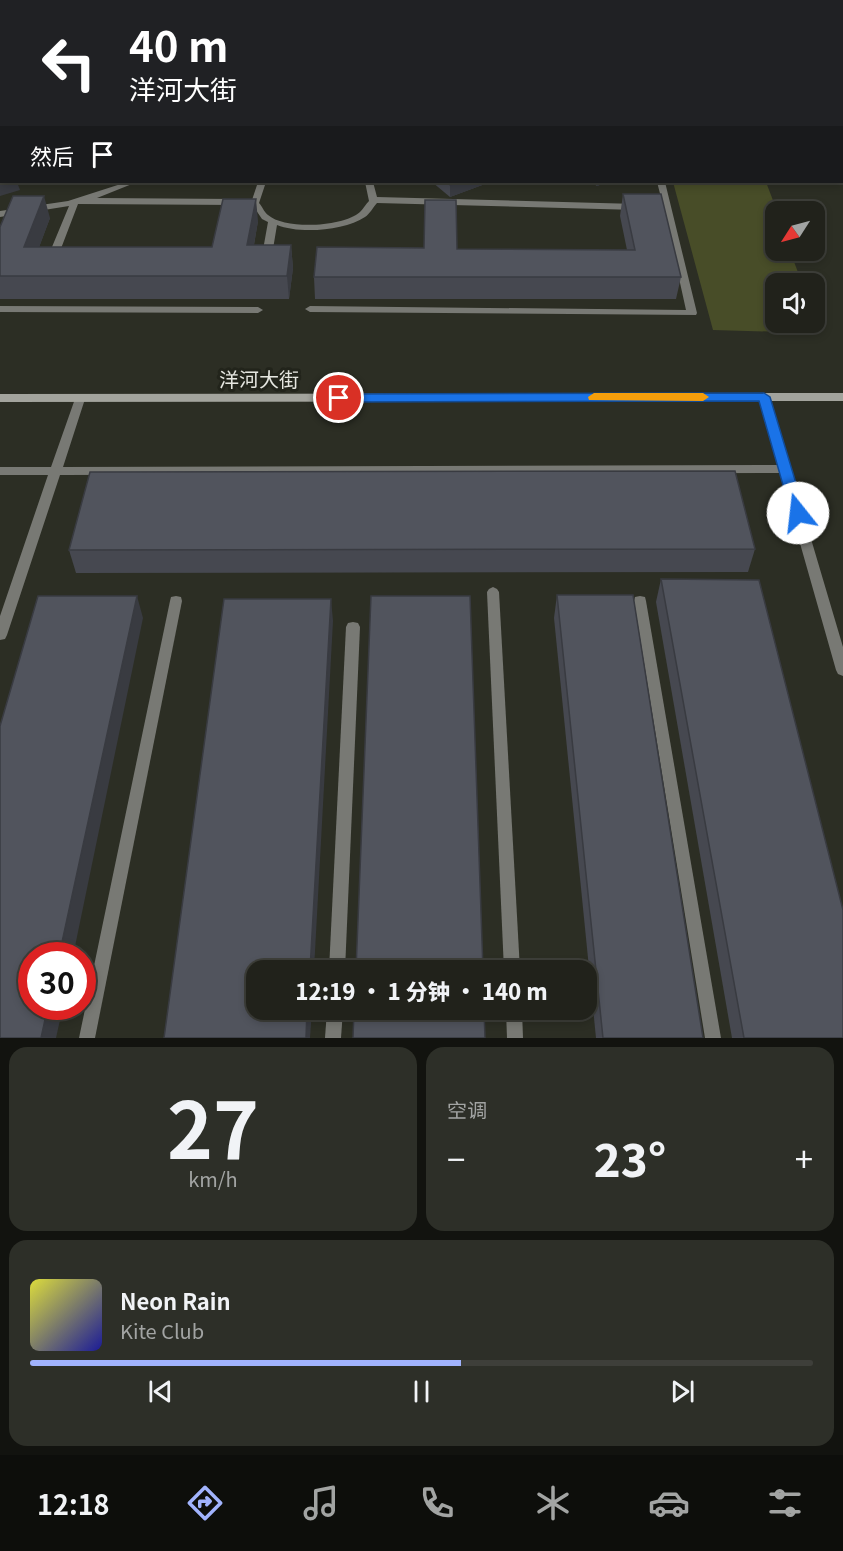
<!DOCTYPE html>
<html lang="zh">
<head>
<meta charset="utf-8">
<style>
	:root { --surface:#21221b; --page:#2d2f28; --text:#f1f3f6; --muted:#a2a4a3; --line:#3e3f3a; --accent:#a1b3fd }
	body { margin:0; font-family:Georgia,"Noto Sans SC",serif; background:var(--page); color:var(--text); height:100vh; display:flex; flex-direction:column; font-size:22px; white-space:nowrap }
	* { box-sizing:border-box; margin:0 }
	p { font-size:20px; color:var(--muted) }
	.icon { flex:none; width:33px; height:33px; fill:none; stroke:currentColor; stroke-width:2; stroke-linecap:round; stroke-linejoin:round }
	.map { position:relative; height:1038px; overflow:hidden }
	.sheet { display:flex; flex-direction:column; gap:9px; padding:9px; background:#12130f; flex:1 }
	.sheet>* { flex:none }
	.top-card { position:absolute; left:0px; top:0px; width:843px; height:183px; box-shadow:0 3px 9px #0003,0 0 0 2px var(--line); background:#202124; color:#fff; overflow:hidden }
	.needle { width:39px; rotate:234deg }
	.buttons { position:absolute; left:765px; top:201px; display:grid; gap:12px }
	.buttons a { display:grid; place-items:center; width:60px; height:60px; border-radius:12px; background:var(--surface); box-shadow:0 3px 9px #0003,0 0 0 2px var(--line); font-size:30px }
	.speed { position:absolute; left:18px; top:942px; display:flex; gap:12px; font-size:30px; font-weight:700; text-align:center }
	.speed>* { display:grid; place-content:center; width:78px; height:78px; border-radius:50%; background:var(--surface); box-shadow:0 3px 9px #0003,0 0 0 2px var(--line); line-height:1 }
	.speed .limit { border:9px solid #d22; background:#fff; color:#111 }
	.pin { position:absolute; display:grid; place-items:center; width:51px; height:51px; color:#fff; margin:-26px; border:3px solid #fff; border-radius:50%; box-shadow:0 2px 6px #0007 }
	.me { position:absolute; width:66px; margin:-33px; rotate:344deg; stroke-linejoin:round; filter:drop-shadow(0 0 4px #0008) }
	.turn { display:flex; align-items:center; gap:21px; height:126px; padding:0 30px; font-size:27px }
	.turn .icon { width:78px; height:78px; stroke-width:2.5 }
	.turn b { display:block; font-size:42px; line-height:51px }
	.then { display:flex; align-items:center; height:57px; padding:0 30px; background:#0003; gap:12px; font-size:22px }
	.big { font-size:45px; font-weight:800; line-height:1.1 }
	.sheet .tile { flex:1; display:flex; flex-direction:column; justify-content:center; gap:9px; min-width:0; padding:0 21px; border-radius:18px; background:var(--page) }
	.sheet .dial { align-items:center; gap:0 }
	.dial b { font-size:78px; line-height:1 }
	.song { display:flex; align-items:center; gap:18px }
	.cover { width:72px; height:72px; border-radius:9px; background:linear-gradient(135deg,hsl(60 70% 55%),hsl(240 70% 35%)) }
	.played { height:6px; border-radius:3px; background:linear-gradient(90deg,var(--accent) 55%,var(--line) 55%) }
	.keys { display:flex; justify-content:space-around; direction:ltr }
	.heat { display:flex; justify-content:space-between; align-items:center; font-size:33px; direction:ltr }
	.sheet .tiles { flex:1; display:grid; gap:9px; grid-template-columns:1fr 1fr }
	.tile:last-child { grid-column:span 2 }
	.trip { position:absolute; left:246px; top:960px; width:351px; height:60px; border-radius:18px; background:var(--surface); box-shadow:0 3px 9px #0003,0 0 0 2px var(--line); font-weight:800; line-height:60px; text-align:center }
	.menu { display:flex; height:96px; justify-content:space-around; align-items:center; background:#0d0e0b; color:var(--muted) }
	.menu .icon { width:42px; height:42px }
	.menu .selected { color:var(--accent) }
	.menu b { font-size:27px; color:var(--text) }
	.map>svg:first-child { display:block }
</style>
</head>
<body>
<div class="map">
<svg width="843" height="1038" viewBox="0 0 843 1038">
	<rect width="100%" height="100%" fill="#2c2e24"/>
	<polygon fill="#484d28" points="673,182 766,182 777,211 776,250 790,251 802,283 776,284 776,322 814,322 815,319 820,333 713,330"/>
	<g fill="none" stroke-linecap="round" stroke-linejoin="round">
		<g fill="#787974" fill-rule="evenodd">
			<polygon points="398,0 409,0 396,2"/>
			<polygon points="522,0 534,2 524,2"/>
			<rect x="606" y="0" width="8" height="2"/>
			<polygon points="127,182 137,182 97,198 237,199 241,202 237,205 78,204 57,259 52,262 47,259 69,206 0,217 0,211 68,201"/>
			<path d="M258,182H266L259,203C262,206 264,212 268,215C285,230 343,227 360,212C363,209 366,204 369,201L365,182H373L377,197L637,204L642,207L637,210L377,203C373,207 370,214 365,217C344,231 299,234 277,225L271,261L266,264L261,261L268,222L262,219L251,203Z"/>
			<polygon points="657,182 665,182 697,313 696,315 310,312 305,309 310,306 686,310 664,210 655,207 663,205"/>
			<polygon points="0,306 258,307 263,310 258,313 0,312"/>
			<polygon points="764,393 769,397 843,647 843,676 838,674 836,670 780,473 60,475 7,635 5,639 0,640 0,616 48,475 0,475 0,467 51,467 76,396 84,396 85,399 63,467 778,465 759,397"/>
			<polygon points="493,587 497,589 499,592 520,970 504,970 487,592 489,589"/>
			<polygon points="176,596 181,597 182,601 95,1038 79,1038 170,601 171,597"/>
			<polygon points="640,596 645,597 646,601 721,1038 705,1038 634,601 635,597"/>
			<polygon points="353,622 358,623 360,627 345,970 329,970 346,627 348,623"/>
			<polygon points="327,1010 343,1010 341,1038 325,1038"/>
			<polygon points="506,1010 522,1010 523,1038 507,1038"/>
		</g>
		<g fill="#a3a49d" fill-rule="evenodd">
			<polygon points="757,0 765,0 765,2 758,2"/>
			<polygon points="842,171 843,172 843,180 842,179"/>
			<polygon points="843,393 843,401 0,402 0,394"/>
		</g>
	</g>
	<g fill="#464850">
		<polygon points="184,0 232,0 232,2 186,2"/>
		<polygon points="432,182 485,182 485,184 450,197"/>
		<polygon points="591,182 608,182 597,186"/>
		<polygon points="623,194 681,277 676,299 315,299 314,277 627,250 620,216"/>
		<polygon points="50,218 39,247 212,247 258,221 254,245 291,245 293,268 289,299 0,299 0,227"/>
		<polygon points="755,549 748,572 76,573 69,550"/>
		<polygon points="661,579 843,1038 732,1038 656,602"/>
		<polygon points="557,595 703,1038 596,1038 554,618"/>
	</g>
	<g fill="#393b41">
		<polygon points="218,0 232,0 232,2 212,2"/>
		<polygon points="0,177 2,177 2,182 17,182 20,190 0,196"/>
		<polygon points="459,182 485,182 485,184 450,197 450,185"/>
		<polygon points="597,182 608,182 597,186"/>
		<polygon points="44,196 50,218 31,269 24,247"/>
		<polygon points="256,199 258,221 250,267 247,245"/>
		<polygon points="291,245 293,268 289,299 287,276"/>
		<polygon points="137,596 143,618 73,956 59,956"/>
		<polygon points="331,599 333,621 314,970 310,970"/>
		<polygon points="48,1006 63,1006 56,1038 41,1038"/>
		<polygon points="307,1010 312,1010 310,1038 306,1038"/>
	</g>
	<g fill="#51545d" stroke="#393b41" stroke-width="1.5">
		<polygon points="196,0 218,0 212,2 197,2"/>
		<polygon points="374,0 401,0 404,2 369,2"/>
		<polygon points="496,0 525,0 528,2 491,2"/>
		<polygon points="0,14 2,14 2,34 0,33"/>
		<polygon points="0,155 2,156 2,177 0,177"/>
		<polygon points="447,182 459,182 450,185"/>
		<polygon points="623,194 661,194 681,277 314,277 317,247 424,248 425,200 456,200 457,249 635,250"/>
		<polygon points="13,196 44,196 24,247 212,247 223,199 256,199 247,245 291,245 287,276 0,276 0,227"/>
		<polygon points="735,471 755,549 69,550 90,472"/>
		<polygon points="661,579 759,580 843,910 843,1038 744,1038"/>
		<polygon points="557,595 633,595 703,1038 603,1038"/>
		<polygon points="38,596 137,596 59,956 32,956 32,1006 48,1006 41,1038 0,1038 0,726"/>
		<polygon points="371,596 470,596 483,970 356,970"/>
		<polygon points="224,599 331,599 310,970 256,970 256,1010 307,1010 306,1038 164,1038"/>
		<polygon points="354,1010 484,1010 485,1038 353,1038"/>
	</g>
	<polygon fill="#1a73e8" stroke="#114b97" stroke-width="1.5" points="764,393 770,397 805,513 798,518 791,513 759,401 339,402 333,398 339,394"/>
	<polygon fill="#f59e0b" points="594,393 703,393 709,397 703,401 589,400 588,397"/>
	<g text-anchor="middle" stroke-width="6" stroke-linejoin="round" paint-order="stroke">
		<g font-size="20" fill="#e5e6e0" stroke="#22241b">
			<text x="259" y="387">洋河大街</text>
		</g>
	</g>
</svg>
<div class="buttons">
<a><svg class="needle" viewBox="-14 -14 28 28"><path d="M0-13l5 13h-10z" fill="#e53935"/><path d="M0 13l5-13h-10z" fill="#a2a4a3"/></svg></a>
<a><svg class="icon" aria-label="sound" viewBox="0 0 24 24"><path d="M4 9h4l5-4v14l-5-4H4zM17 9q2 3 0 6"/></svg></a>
</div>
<div class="speed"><div class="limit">30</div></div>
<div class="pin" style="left:339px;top:398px;background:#d93025"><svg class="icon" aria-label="arrive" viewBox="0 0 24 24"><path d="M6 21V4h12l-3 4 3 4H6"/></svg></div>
<svg class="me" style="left:798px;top:513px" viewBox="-20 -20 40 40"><circle r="19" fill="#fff"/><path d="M0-13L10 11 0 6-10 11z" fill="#1a73e8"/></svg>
<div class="trip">12:19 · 1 分钟 · 140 m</div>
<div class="top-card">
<div class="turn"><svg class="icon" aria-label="left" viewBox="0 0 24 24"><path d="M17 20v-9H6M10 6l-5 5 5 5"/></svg><div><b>40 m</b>洋河大街</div></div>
<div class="then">然后<svg class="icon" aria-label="arrive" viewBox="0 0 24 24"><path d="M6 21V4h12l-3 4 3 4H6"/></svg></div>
</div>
</div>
<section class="sheet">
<div class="tiles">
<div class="tile dial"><b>27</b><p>km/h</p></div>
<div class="tile"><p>空调</p>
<div class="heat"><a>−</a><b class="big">23°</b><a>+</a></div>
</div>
<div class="tile">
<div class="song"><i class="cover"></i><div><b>Neon Rain</b><p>Kite Club</p></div></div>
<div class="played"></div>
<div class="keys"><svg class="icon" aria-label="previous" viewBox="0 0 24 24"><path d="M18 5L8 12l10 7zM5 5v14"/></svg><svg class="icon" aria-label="pause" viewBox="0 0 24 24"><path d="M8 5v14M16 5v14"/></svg><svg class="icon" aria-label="next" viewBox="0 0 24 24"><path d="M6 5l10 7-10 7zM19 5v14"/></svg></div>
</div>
</div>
</section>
<nav class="menu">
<b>12:18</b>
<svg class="icon selected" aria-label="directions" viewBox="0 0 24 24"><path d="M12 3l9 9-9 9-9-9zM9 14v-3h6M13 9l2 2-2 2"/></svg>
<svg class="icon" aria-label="music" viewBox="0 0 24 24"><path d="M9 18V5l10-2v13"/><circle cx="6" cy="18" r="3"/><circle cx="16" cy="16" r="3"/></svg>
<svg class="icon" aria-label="phone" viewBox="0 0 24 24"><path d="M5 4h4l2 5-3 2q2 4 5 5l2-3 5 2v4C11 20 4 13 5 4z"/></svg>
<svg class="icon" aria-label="climate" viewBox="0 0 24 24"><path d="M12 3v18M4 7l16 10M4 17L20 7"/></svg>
<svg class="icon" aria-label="car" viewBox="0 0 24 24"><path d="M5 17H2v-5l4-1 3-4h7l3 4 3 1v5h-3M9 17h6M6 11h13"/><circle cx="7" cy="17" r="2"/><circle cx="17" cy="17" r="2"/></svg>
<svg class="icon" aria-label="filters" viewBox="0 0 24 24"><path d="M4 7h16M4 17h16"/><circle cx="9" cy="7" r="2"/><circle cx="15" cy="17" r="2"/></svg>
</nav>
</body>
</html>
